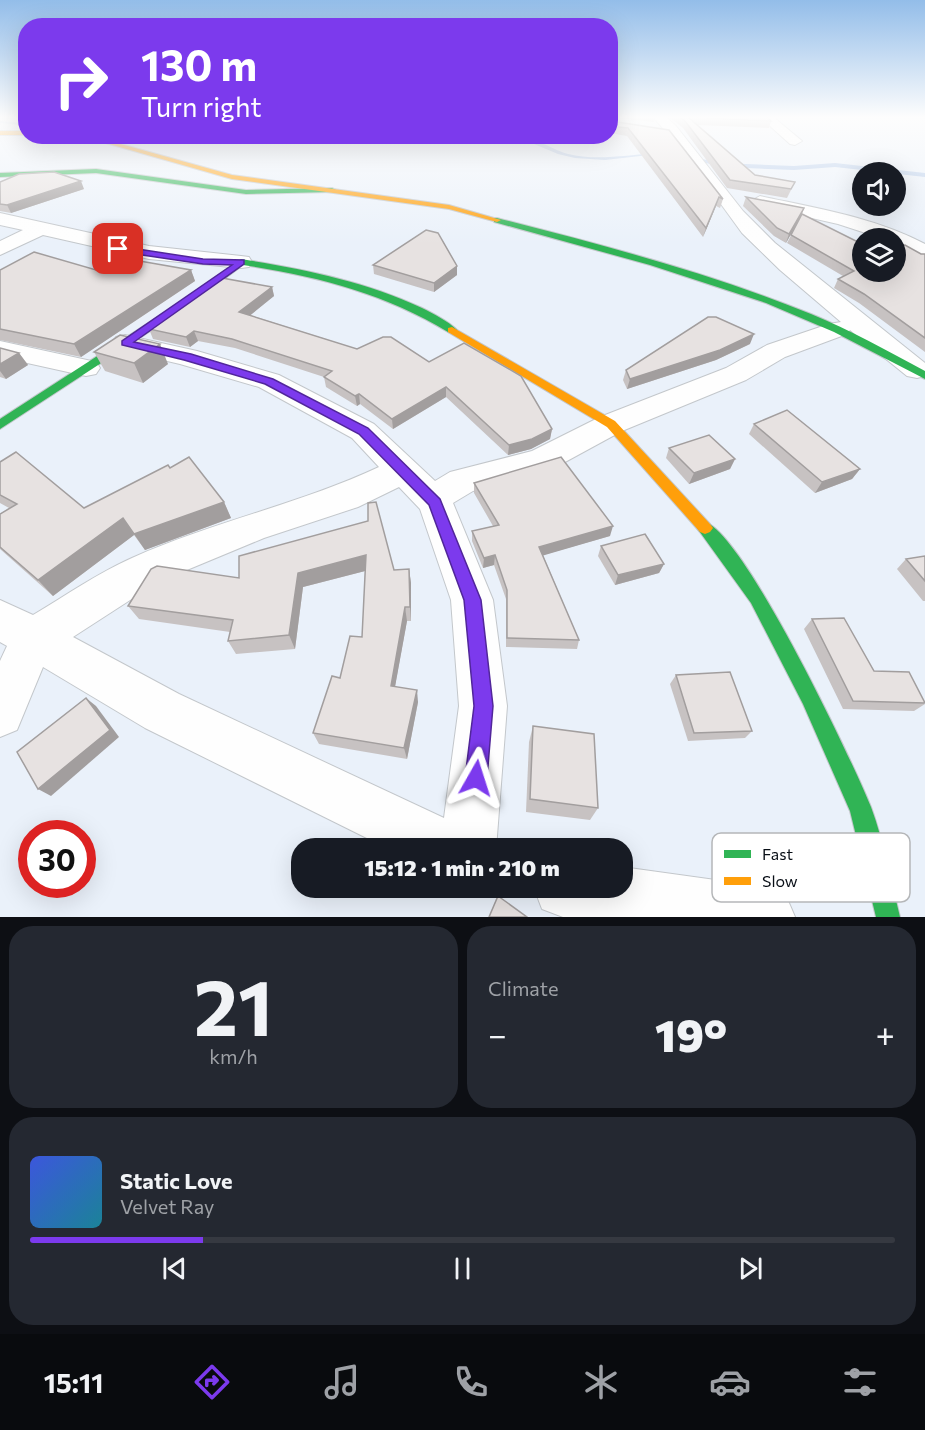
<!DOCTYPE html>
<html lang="en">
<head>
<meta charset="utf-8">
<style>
	:root { --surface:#171b24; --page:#242831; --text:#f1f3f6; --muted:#9ea1a6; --line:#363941; --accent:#7c3aed }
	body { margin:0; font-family:Commissioner,sans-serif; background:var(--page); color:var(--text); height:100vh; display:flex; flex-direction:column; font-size:22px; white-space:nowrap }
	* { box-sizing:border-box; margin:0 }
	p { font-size:20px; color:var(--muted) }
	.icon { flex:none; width:33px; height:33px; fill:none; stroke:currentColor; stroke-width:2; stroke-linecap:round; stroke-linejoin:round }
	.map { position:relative; height:917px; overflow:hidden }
	.sheet { display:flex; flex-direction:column; gap:9px; padding:9px; background:#0d0f14; flex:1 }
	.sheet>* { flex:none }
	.banner { position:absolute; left:18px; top:18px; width:600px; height:126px; border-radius:24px; box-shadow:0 6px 24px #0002; background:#7c3aed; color:#fff; overflow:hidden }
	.buttons { position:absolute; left:852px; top:162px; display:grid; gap:12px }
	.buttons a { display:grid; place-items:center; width:54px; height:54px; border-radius:50%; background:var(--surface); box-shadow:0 6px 24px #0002; font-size:30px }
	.speed { position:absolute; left:18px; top:820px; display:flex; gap:12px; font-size:30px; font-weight:700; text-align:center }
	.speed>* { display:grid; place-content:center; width:78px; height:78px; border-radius:50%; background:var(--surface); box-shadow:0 6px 24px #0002; line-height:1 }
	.speed .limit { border:9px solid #d22; background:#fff; color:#111 }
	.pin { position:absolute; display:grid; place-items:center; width:51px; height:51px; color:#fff; margin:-26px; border-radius:12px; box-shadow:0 3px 9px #0006 }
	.me { position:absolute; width:66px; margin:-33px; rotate:6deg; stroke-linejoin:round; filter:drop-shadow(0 0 4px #0008) }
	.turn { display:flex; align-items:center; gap:21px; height:126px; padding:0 24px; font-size:27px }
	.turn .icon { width:78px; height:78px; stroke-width:2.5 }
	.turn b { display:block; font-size:42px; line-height:51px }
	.big { font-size:45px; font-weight:800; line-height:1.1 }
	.sheet .tile { flex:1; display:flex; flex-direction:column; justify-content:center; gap:9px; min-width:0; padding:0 21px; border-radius:24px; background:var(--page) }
	.sheet .dial { align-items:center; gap:0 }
	.dial b { font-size:78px; line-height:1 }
	.song { display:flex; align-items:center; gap:18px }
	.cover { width:72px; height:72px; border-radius:9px; background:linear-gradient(135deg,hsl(230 70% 55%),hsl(190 70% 35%)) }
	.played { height:6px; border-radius:3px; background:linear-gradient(90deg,var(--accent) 20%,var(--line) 20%) }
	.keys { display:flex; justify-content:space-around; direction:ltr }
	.heat { display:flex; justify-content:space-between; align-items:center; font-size:33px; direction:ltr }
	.sheet .tiles { flex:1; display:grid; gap:9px; grid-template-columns:1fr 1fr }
	.tile:last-child { grid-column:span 2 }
	.trip { position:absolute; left:291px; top:838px; width:342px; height:60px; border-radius:24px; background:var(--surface); box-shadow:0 6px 24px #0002; font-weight:800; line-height:60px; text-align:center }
	.tab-bar { display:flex; height:96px; justify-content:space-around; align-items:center; background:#090b0e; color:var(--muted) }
	.tab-bar .icon { width:42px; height:42px }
	.tab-bar .current { color:var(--accent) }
	.tab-bar b { font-size:27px; color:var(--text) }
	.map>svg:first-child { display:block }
</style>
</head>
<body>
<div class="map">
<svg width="925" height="917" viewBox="0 0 925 917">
	<rect width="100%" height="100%" fill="#fbfbfb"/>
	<path fill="#eaf1fa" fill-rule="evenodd" d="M0,116H25L26,136H610L611,116H925V917H0ZM862,172H896V206H862ZM862,238H896V272H862ZM32,834H82V885H32ZM302,849H622V888H302Z"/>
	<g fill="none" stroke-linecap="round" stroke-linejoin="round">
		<g fill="#b5cbea" fill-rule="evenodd">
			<polygon points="0,121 26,123 26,125 0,123"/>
			<path d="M515,136C534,136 550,149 568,154C596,161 627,155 656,153L658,154L605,160L575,158L558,154Z"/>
			<polygon points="692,157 722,163 794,166 835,163 925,173 925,177 835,167 794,170 722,167 690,159"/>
		</g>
		<g stroke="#c3c7cb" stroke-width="2">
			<g id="street">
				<path d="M652,116H665L676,126L743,211L775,243L925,363V376L917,378L907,376L850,330L847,334L785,357L746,380L622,431L554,468L473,491L453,503L493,600L507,706L496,849H389L145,728L43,667L17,730L0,737V661L7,646L0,642V600L33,615C65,596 98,573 132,558C212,522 300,504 379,467L352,438L259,387L180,364L116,349L112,343L116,337L125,335L197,351L279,375L374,424L435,481L450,472L532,451L600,417L726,368L767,345L829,324L841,322L780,270L742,233L678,145ZM399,487L420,509L451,600L459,706L444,818L179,694L73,637L158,582L264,538L358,507Z"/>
				<polygon points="759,116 772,116 802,141 795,145 790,144"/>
				<path d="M760,196C816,208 874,217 925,244V259L896,245V238H881L838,224L754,205L751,201Z"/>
				<polygon points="0,213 149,246 241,256 249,257 252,262 249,267 241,268 149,259 43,235 0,255 0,241 23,230 0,225"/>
				<polygon points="0,341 96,362 100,368 96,374 86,376 0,357"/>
				<polygon points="622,867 765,887 786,896 795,917 563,917 542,909 534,888 622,888"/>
			</g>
		</g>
		<g stroke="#c3c7cb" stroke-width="2">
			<g id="fast">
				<polygon points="96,169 246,190 332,188 336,190 332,192 246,194 96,173 0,177 0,173"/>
				<path d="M497,218C603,245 710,273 811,314C850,330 888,351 925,371V379L834,332L766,303L650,265L494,222V218Z"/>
				<path d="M241,259C303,269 365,281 422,308C434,314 448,321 457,330L452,333L448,332C384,293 316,276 243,265L181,311L0,429V419L173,307Z"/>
				<path d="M705,522C745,535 852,760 871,807C884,842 891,881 900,917H876L850,811L803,704L751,603L697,528L700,524Z"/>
			</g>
		</g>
		<g stroke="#c3c7cb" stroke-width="2">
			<g id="slow">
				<rect x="0" y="131" width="26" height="4"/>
				<polygon points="81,136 92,136 232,175 449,205 501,220 497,222 449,209 232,179"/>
				<polygon points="452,327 615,421 710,524 713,528 710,532 705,534 700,532 607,427 448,332 448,328"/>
			</g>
		</g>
		<use href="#street" fill="#fefefe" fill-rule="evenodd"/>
		<use href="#fast" fill="#30b455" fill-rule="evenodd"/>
		<use href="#slow" fill="#ff9f0a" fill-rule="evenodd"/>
	</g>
	<g fill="#c7c2c2">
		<polygon points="610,116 656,116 654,122 610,117"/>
		<polygon points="668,116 766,116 771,121 769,128 697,125 755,175 795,182 787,198 727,188 683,128"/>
		<polygon points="610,118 611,121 669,130 723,199 720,208 716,206 703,237 627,136 610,133"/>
		<polygon points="0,182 84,189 11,213 0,211"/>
		<polygon points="746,197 804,208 801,216 862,272 921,254 925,254 925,352 859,303 834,288 838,279 843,276 787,243 799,220 786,243 774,236 743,206"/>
		<polygon points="373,265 457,266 457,275 434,292 374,274"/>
		<polygon points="0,270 191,270 195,281 81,357 0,340"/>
		<polygon points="272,287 274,296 250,315 357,349 429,362 552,429 550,439 531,449 508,455 446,397 393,429 360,404 357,406 326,387 324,377 235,348 198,341 190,347 153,339 149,329"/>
		<polygon points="750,344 716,360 627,389 623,380 626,370"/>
		<polygon points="0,348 19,353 28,365 6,379 0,377"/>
		<polygon points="94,352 168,364 143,383 105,371"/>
		<polygon points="754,424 860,469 852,479 815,493 749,434"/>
		<polygon points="669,448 735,459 730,469 689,484 666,458"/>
		<polygon points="0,462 84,508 170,468 224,502 231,518 145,550 134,535 53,596 0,549 0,514 9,508 0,503"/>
		<polygon points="474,483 610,536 543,555 579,640 577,649 506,647 506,599 494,565 483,568 472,541 472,531 493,526 474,493"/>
		<polygon points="601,546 664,564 659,573 615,585 598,556"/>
		<polygon points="239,556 394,570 409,569 411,583 411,621 407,621 395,686 418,702 407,759 319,744 313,733 340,678 362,637 365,571 303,587 295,649 236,654 228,641 230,632 139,619 128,606 239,578"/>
		<polygon points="925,556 925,601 923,601 897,569 906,559"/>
		<polygon points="812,619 874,671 925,704 914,711 843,709 804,629"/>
		<polygon points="676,675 752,731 745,738 688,741 670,684"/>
		<polygon points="533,726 598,808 590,820 526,812 529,742"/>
	</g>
	<g fill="#a29e9e">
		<polygon points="81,181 84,189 11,213 7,205"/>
		<polygon points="719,197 716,206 703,237 706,228"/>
		<polygon points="804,208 801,216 786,243 789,234"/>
		<polygon points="457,266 457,275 434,292 434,283"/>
		<polygon points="191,270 195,281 81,357 74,344"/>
		<polygon points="272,287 274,296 242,322 239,312"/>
		<polygon points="194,331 198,341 190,347 186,337"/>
		<polygon points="754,334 750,344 716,360 627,389 630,379"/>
		<polygon points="160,344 168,364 143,383 134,363"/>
		<polygon points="19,353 28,365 6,379 0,371 0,364"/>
		<polygon points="446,387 446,397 393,429 392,419"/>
		<polygon points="359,394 360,404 357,406 355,396"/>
		<polygon points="552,429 550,439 531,449 508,455 509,445"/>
		<polygon points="735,459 730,469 689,484 694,473"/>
		<polygon points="860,469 852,479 815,493 822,482"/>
		<polygon points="224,502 231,518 145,550 134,534"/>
		<polygon points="123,518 134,535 53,596 38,580"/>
		<polygon points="613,526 610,536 538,557 539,547"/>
		<polygon points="366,555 369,570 303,587 295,649 289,635 298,573"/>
		<polygon points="495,555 494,565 483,568 484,558"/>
		<polygon points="664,564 659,573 615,585 618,575"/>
		<polygon points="409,569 411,583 411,621 410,607"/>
		<polygon points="405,607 407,621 393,698 391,686"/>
		<polygon points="417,690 418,702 407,759 404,748"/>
		<polygon points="86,698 96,706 119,737 51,796 38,789"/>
	</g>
	<g fill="#e7e2e1" stroke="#a29e9e" stroke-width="1.5">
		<polygon points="678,116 766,116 771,121 688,117 755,175 795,182 791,189 730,180 685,121"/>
		<polygon points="610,118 611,121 669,130 723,199 719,197 706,228 628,128 610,126"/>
		<polygon points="54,172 81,181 7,205 0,204 0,182 19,174"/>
		<polygon points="746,197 804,208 789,234 777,228"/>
		<polygon points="802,214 862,244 862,272 896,272 896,246 905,245 921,254 925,254 925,338 864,294 838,279 854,271 791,235"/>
		<polygon points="426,230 438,233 457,266 434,283 373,265"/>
		<polygon points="34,252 96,270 117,257 191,270 74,344 0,329 0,270"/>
		<polygon points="222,278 272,287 239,312 357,349 383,337 391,337 429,362 464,343 521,376 552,429 532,439 509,445 446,387 392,419 359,394 355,396 324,377 332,371 232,339 194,331 186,337 149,329"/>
		<polygon points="708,317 716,317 754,334 720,350 630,379 626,370"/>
		<polygon points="120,335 160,344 134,363 94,352"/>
		<polygon points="0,348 19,353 0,364"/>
		<polygon points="787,410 860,469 822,482 754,424"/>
		<polygon points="709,435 735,459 694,473 669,448"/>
		<polygon points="16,452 84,508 168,465 170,468 189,457 224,502 134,534 123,518 38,580 0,547 0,514 17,504 0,495 0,462"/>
		<polygon points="561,457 613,526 539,547 579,640 507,638 507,590 495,555 484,558 472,531 499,525 474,483"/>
		<polygon points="376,502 394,570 409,569 410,607 405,607 391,686 417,690 404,748 313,733 332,676 340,678 350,636 362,637 366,555 298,573 289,635 228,641 233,620 128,606 151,569 157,566 239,578 239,556 368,521 368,503"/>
		<polygon points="645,534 664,564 618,575 601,546"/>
		<polygon points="925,556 925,581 906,559"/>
		<polygon points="844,618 874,671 909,672 925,703 853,701 812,619"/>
		<polygon points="730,672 752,731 694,733 676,675"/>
		<polygon points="86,698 110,730 38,789 17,752"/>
		<polygon points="533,726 594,734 598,808 530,799"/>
		<polygon points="498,896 527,917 489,917"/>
	</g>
	<linearGradient id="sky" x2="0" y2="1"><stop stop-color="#93bde9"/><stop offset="0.48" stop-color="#fdfdfd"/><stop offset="1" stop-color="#fdfdfd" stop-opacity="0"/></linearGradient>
	<rect width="925" height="244" fill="url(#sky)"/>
	<polygon fill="#7c3aed" stroke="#51269a" stroke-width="1.5" points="118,246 203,259 244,260 244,264 134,342 191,354 273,379 368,428 440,499 481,600 493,706 487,778 484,785 476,788 468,785 465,778 474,706 464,600 429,505 359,434 265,384 184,360 122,345 122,341 232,265 203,264 115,251"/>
	<rect x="712" y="833" width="198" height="69" rx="9" fill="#fff" stroke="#b5b7b9" stroke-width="1.5"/>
	<rect x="724" y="850" width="27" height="8" fill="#30b455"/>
	<rect x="724" y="877" width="27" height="8" fill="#ff9f0a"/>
	<g font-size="16" fill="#090f17">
		<text x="762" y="860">Fast</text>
		<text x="762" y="887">Slow</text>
	</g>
</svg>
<div class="buttons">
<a><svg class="icon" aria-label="sound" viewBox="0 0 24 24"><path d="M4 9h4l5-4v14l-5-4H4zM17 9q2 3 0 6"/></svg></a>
<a><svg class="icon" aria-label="layers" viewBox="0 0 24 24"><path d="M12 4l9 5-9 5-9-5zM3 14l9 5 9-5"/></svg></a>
</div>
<div class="speed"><div class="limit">30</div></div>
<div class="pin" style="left:118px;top:249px;background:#d93025"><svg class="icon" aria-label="arrive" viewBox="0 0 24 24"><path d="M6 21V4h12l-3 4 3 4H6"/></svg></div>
<svg class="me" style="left:476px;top:778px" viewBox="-20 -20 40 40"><path d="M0-17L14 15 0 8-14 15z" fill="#7c3aed" stroke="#fff" stroke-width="4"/></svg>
<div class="trip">15:12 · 1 min · 210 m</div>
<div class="banner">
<div class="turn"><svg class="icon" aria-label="right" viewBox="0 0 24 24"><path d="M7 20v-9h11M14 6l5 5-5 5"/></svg><div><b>130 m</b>Turn right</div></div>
</div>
</div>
<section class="sheet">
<div class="tiles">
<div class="tile dial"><b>21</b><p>km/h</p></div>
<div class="tile"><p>Climate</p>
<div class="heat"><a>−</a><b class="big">19°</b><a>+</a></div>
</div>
<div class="tile">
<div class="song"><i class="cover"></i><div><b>Static Love</b><p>Velvet Ray</p></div></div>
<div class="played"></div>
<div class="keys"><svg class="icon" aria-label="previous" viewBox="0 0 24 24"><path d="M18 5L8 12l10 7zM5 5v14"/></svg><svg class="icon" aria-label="pause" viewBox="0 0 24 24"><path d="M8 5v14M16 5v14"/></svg><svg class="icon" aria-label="next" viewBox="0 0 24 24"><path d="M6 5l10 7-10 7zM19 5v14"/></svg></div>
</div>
</div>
</section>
<nav class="tab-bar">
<b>15:11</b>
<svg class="icon current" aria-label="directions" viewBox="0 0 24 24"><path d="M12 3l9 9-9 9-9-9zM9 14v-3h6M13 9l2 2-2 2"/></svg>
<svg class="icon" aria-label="music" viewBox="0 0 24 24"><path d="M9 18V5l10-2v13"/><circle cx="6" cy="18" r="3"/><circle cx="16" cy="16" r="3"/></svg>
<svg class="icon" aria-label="phone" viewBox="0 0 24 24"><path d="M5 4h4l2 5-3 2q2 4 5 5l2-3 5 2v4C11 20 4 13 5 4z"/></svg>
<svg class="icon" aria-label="climate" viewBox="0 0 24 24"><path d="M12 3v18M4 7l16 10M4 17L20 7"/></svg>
<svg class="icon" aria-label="car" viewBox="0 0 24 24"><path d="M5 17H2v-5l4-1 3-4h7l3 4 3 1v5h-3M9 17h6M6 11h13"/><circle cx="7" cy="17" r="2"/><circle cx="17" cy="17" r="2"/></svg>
<svg class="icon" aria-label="filters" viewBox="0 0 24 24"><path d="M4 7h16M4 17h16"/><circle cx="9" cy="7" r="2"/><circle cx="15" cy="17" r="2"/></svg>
</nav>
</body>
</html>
